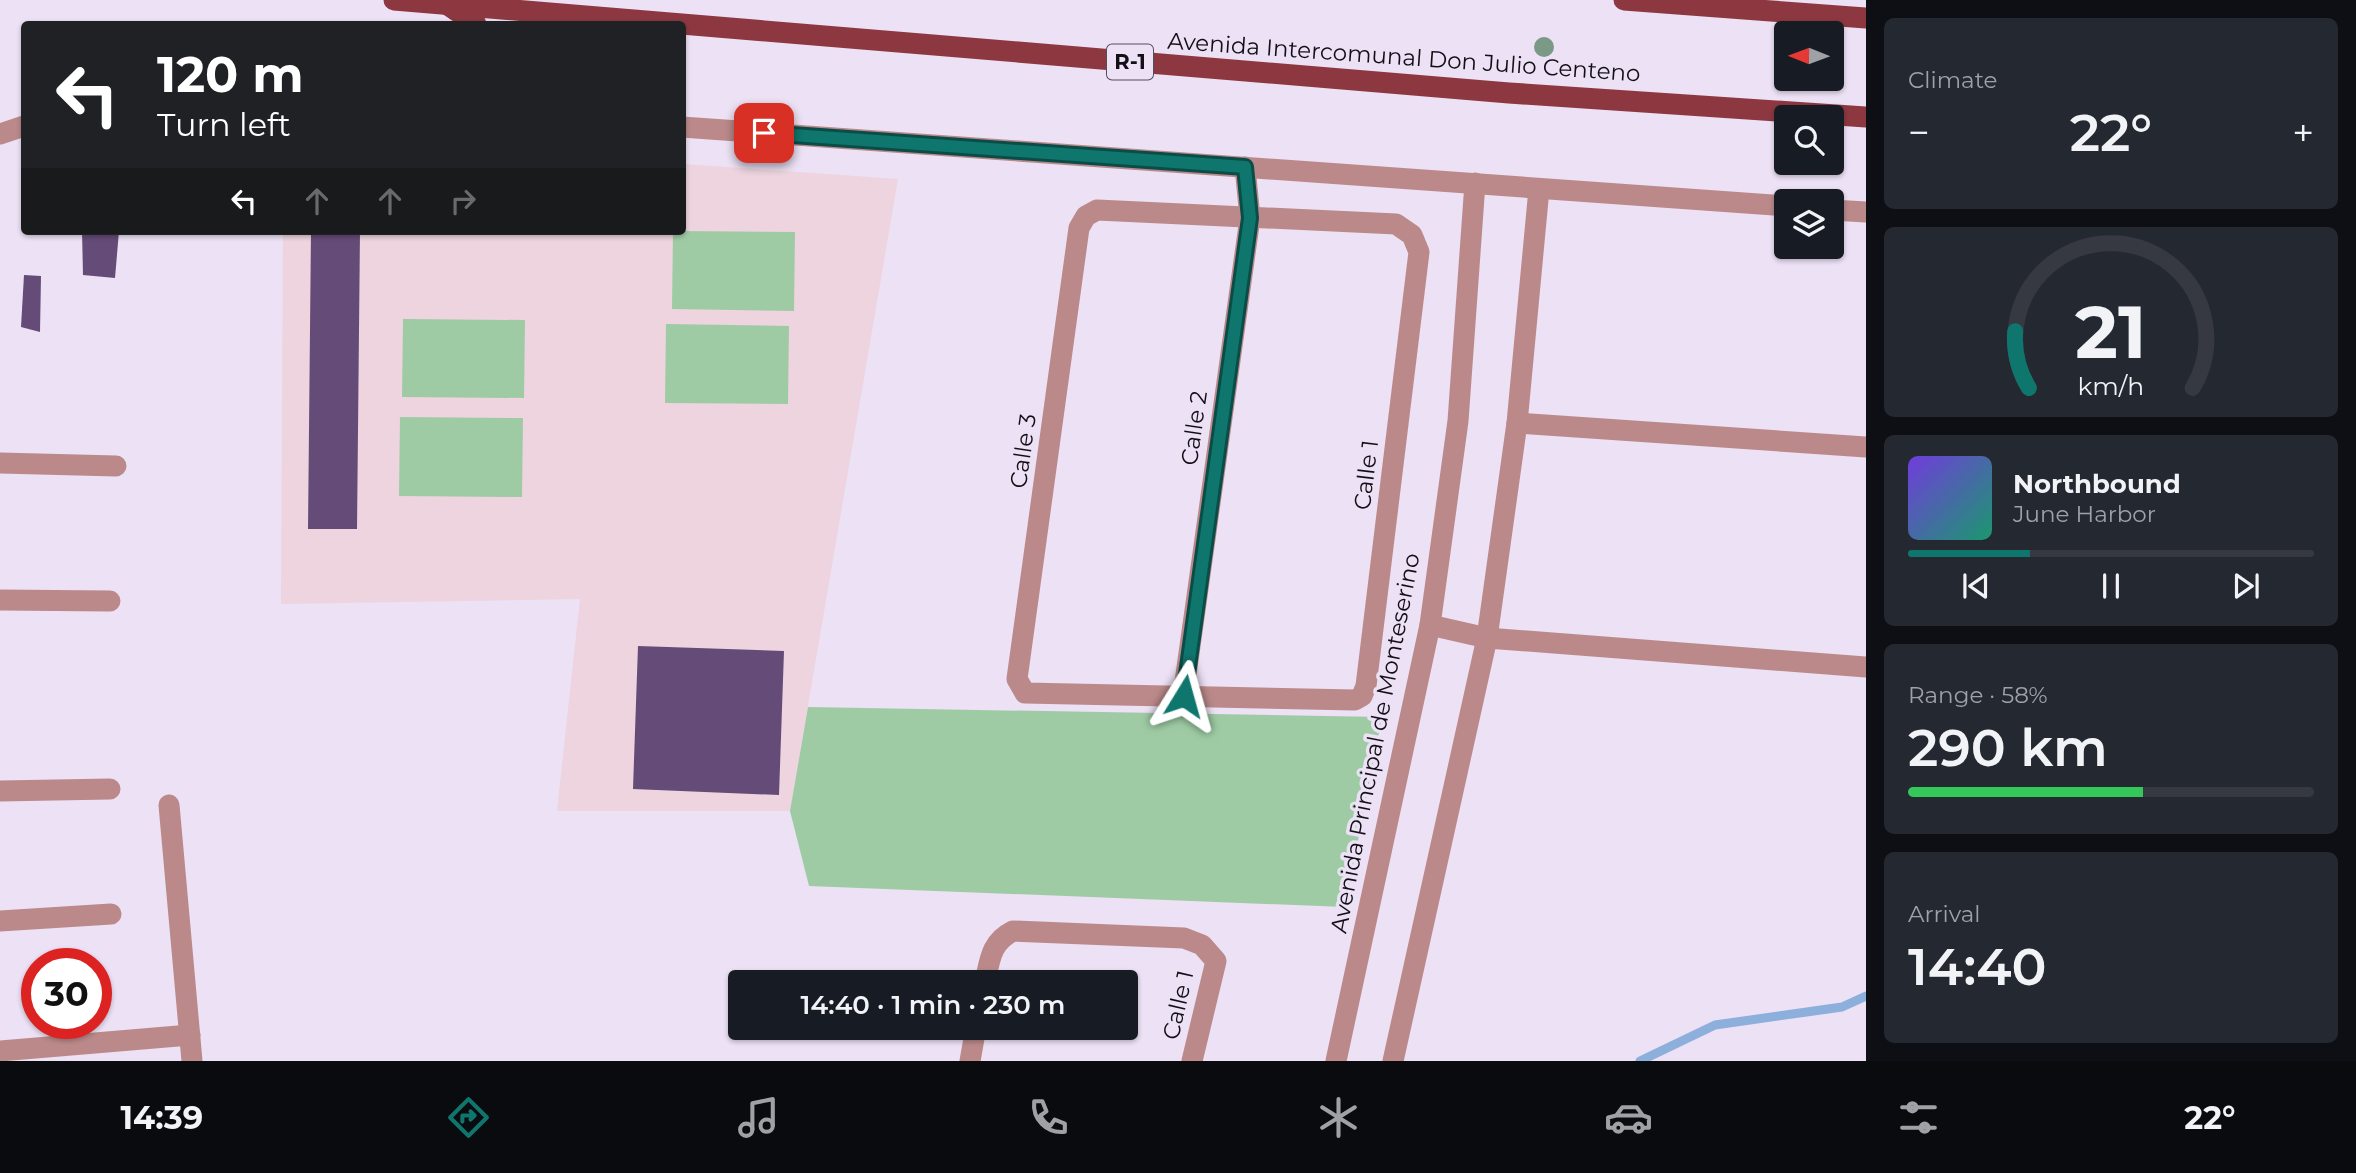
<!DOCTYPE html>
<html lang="en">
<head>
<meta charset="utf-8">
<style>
	:root { --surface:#171b24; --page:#242831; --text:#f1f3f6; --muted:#9ea1a6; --line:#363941; --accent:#0f766e }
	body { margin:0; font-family:Montserrat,sans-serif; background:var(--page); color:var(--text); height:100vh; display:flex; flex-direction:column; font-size:26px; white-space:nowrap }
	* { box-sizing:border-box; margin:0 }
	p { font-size:23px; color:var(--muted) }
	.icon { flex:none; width:38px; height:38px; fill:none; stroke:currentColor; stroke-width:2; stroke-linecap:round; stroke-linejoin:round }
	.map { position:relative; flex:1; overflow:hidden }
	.panel { display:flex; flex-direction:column; gap:18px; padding:18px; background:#0d0f14; width:490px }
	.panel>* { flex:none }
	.banner { position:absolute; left:21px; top:21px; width:665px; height:214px; border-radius:7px; box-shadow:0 2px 5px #0004; background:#202124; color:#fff; overflow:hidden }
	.needle { width:46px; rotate:271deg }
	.controls { position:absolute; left:1774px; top:21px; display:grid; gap:14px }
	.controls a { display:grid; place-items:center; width:70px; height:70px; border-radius:7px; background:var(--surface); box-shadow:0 2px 5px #0004; font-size:35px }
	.speed { position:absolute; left:21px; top:948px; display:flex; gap:14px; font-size:35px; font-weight:700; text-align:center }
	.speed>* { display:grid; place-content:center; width:91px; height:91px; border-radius:50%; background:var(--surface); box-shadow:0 2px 5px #0004; line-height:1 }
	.speed .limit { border:10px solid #d22; background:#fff; color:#111 }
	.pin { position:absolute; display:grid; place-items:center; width:60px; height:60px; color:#fff; margin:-30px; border-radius:14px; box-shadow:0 4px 10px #0006 }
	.me { position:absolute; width:77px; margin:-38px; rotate:8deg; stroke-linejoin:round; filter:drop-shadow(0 0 5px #0008) }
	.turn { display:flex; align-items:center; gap:24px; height:147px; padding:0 21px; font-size:32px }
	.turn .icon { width:91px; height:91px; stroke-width:2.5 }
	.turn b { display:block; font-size:49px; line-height:60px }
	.lanes { display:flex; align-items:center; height:66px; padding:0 21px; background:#0003; justify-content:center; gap:35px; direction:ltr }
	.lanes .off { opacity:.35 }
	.big { font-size:52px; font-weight:600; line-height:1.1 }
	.panel .tile { flex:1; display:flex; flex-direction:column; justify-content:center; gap:10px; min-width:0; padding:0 24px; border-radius:10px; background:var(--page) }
	.panel .dial { align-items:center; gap:0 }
	.dial svg { height:182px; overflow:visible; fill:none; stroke:var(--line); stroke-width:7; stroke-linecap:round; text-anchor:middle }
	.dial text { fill:var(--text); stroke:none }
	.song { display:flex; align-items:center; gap:21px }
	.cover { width:84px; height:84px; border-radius:10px; background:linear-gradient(135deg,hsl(260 70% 55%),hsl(160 70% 35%)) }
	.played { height:7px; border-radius:4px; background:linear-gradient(90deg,var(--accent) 30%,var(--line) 30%) }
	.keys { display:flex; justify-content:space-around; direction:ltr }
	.heat { display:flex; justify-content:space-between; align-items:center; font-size:38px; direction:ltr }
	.charge { height:10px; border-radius:5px; background:linear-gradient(90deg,#34c759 58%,var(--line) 0) }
	.trip { position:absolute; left:728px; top:970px; width:410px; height:70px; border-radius:7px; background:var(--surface); box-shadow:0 2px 5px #0004; font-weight:600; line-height:70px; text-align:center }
	.tabs { display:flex; height:112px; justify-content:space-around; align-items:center; background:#090b0e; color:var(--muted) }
	.tabs .icon { width:49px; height:49px }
	.tabs .current { color:var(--accent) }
	.tabs b { font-size:32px; color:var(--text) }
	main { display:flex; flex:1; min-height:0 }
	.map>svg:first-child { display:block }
</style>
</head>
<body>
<main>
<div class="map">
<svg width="1866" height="1061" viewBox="0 0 1866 1061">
	<rect width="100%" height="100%" fill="#ece1f5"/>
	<polygon fill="#edd4de" points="683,164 898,179 790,811 557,811 580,599 281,604 283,231 682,231"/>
	<g fill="#9ecba4">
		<polygon points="673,231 795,232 794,311 672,309"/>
		<polygon points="403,319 525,320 524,398 402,397"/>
		<polygon points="666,324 789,326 788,404 665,403"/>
		<polygon points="400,417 523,418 522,497 399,496"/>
		<polygon points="808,707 1382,717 1345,907 809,886 790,811"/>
	</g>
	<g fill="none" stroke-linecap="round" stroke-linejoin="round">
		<polyline stroke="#8cafdc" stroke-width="9" points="1640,1061 1715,1025 1842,1007 1866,996"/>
	</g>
	<g fill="#654b77">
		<polygon points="82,231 119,231 115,278 83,275"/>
		<polygon points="311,231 360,231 357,529 308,529"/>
		<polygon points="24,275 41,276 40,332 21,327"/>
		<polygon points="638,646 784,651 779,795 633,789"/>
	</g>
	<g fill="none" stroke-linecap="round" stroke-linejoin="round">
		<g stroke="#bb898a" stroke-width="21">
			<polyline points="682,127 1787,206"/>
			<polyline points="0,134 24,126"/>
			<polygon points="1097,210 1396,224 1412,235 1419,252 1366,686 1362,696 1355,700 1025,693 1017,679 1079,228 1086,216"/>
			<polyline points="1832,210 1866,212"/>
			<polyline points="1517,423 1866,447"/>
			<polyline points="0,463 116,466"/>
			<polyline points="0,600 110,601"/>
			<polyline points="1430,625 1487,638 1866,667"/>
			<polyline points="1183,696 1250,218 1245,167"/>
			<polyline points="0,791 110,789"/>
			<polyline points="169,805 192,1061"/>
			<polyline points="0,921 111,914"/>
			<path d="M985,982C990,959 991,942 1013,931L1184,938L1202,945L1216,961L1192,1061"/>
			<polyline points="0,1051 190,1035"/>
			<polyline points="970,1061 976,1027"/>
			<polyline points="1336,1061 1430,625 1458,421 1475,183"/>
			<polyline points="1393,1061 1487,638 1517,423 1539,189"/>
		</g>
		<g stroke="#8d3840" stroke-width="21">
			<polyline points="394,0 1509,93 1866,117"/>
			<polyline points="1624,0 1866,18"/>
			<polyline points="448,5 476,24"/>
		</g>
	</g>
	<circle fill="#7a9a87" cx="1544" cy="47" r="10"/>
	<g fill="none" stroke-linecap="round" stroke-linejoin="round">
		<g stroke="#0a4d48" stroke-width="18">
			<polyline id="route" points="764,133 1245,167 1250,218 1184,696"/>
		</g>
		<use href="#route" stroke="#0f766e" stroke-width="12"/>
	</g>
	<g text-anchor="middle" stroke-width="7" stroke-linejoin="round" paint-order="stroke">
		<rect fill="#ece1f5" stroke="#544e59" stroke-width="2" x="1107" y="44.5" width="46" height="35" rx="5"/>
		<g font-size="21" font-weight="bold" fill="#130f16">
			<text x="1130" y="69">R-1</text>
		</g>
		<g font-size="23" fill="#130f16" stroke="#ece1f5">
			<text transform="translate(1404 57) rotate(4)" y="8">Avenida Intercomunal Don Julio Centeno</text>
			<text transform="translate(1194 428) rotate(-82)" y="8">Calle 2</text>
			<text transform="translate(1023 451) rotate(-82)" y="8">Calle 3</text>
			<text transform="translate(1366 475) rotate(-83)" y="8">Calle 1</text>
			<text transform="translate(1375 743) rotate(-79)" y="8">Avenida Principal de Monteserino</text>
			<text transform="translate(1178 1005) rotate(-77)" y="8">Calle 1</text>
		</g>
	</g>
</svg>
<div class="controls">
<a><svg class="needle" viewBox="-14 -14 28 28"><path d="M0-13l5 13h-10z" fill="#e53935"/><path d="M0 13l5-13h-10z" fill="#9ea1a6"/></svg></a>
<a><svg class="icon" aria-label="search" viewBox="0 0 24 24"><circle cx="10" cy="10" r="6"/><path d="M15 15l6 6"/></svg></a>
<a><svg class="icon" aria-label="layers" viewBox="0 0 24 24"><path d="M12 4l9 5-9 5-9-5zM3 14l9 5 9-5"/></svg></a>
</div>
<div class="speed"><div class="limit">30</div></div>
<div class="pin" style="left:764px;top:133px;background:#d93025"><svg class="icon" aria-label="arrive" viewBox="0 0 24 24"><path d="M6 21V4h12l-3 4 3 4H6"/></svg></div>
<svg class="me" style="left:1184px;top:696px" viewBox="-20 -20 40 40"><path d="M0-17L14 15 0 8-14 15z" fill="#0f766e" stroke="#fff" stroke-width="4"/></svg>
<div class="trip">14:40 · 1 min · 230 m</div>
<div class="banner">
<div class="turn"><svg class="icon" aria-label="left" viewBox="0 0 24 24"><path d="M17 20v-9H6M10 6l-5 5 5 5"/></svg><div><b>120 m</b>Turn left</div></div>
<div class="lanes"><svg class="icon" aria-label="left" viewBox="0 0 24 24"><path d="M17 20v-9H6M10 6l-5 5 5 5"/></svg><svg class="icon off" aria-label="ahead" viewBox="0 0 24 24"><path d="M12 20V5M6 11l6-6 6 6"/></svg><svg class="icon off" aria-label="ahead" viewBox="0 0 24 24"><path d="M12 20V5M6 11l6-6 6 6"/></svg><svg class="icon off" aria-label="right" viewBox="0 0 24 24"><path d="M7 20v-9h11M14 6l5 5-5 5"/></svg></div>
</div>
</div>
<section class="panel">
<div class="tile"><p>Climate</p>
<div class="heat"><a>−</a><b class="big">22°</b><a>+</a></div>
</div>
<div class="tile dial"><svg viewBox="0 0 100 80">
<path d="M14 69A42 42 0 1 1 86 69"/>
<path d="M14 69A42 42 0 0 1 8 44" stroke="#0f766e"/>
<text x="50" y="56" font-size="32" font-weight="700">21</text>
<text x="50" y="72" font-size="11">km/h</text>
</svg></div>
<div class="tile">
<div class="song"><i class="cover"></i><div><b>Northbound</b><p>June Harbor</p></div></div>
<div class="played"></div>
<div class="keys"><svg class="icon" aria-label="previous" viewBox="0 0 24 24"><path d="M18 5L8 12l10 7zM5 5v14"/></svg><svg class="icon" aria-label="pause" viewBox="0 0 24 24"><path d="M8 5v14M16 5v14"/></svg><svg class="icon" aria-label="next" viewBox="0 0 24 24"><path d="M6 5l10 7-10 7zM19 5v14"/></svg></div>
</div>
<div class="tile"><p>Range · 58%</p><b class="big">290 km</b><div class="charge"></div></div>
<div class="tile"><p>Arrival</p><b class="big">14:40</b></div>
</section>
</main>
<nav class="tabs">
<b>14:39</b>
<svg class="icon current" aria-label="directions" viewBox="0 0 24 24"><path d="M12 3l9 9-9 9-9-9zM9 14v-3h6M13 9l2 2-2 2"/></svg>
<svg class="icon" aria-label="music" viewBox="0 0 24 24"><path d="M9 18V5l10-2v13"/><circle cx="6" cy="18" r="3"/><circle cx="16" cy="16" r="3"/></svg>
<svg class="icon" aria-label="phone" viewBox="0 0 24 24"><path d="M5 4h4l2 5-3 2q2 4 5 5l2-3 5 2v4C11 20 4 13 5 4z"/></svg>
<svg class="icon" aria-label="climate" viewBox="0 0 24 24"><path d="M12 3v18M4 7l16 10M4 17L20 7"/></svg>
<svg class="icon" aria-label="car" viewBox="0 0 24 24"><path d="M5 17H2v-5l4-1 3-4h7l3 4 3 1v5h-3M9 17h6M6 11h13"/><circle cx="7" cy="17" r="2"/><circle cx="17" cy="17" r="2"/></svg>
<svg class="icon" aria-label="filters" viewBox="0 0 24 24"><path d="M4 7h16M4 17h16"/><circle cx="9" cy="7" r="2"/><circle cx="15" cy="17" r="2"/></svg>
<b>22°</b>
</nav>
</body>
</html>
